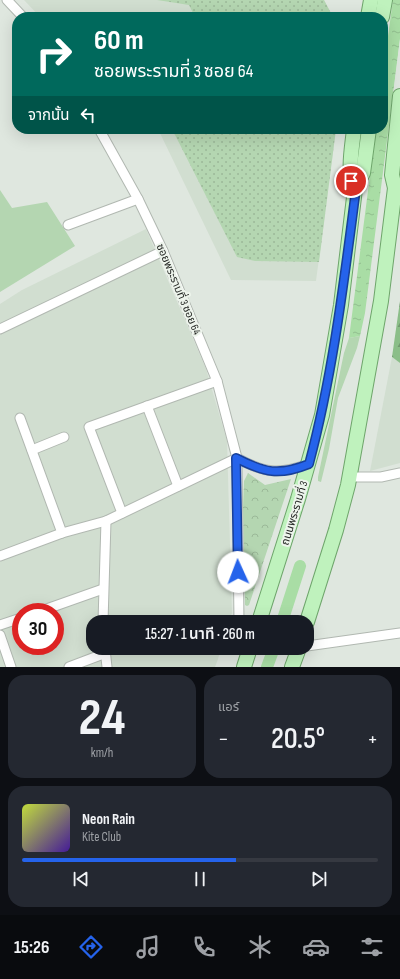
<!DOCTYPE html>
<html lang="th">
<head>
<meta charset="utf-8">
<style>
	:root { --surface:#171b24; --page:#242831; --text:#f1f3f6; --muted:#9ea1a6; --line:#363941; --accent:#2563eb }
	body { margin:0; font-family:"Sofia Sans Condensed","Noto Sans Thai",sans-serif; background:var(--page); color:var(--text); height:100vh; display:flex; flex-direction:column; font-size:15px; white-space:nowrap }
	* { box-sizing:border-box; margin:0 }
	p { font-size:13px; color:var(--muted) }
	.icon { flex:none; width:22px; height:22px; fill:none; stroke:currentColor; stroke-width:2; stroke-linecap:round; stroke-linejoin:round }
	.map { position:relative; height:667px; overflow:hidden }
	.sheet { display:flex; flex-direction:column; gap:8px; padding:8px; background:#0d0f14; flex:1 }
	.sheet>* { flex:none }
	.guide { position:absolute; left:12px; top:12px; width:376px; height:122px; border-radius:16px; box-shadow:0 4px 16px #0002; background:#00695c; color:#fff; overflow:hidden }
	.speed { position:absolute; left:12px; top:603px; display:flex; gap:8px; font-size:20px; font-weight:700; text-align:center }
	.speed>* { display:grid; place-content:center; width:52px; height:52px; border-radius:50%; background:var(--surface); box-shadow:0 4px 16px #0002; line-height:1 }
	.speed .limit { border:6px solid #d22; background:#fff; color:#111 }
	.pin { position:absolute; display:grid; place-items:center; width:34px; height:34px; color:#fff; margin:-17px; border:2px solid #fff; border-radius:50%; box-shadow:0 1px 4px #0007 }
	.me { position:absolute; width:44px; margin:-22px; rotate:358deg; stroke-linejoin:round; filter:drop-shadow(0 0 3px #0008) }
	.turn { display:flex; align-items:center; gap:14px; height:84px; padding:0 16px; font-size:18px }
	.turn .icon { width:52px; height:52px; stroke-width:2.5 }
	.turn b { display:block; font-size:28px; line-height:34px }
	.then { display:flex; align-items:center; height:38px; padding:0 16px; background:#0003; gap:8px; font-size:15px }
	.big { font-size:30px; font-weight:600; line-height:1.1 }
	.sheet .tile { flex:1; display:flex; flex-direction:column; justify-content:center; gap:6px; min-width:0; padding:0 14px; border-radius:16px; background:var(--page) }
	.sheet .dial { align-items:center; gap:0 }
	.dial b { font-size:52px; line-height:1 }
	.song { display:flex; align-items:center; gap:12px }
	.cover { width:48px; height:48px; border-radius:6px; background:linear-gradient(135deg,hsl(70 70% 55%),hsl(260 70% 35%)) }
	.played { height:4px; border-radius:2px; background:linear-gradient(90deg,var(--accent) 60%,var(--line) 60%) }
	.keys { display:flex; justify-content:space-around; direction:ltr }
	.heat { display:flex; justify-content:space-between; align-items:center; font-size:22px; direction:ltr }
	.sheet .tiles { flex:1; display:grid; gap:8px; grid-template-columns:1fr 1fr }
	.tile:last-child { grid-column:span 2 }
	.trip { position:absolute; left:86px; top:615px; width:228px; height:40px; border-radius:16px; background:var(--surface); box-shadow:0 4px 16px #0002; font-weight:600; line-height:40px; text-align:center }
	.tab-bar { display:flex; height:64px; justify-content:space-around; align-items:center; background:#090b0e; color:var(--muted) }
	.tab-bar .icon { width:28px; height:28px }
	.tab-bar .current { color:var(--accent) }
	.tab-bar b { font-size:18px; color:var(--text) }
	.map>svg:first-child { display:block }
</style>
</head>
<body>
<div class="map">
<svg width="400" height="667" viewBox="0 0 400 667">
	<defs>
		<pattern id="grass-dots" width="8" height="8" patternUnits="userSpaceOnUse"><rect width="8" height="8" fill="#b4d6b1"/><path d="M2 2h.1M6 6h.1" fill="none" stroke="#9bb898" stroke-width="1.8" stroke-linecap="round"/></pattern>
		<pattern id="forest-firs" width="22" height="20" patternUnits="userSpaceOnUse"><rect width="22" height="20" fill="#8bbe88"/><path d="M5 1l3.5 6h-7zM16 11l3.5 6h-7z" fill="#719a6f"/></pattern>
		<pattern id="park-crowns" width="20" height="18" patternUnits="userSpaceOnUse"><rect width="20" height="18" fill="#b4d6b1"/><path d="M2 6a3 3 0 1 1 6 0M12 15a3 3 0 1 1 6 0" fill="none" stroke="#9bb898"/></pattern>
		<pattern id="water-ripples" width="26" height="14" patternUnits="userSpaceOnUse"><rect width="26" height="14" fill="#a9dda5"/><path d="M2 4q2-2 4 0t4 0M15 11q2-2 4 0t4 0" fill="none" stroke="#91be8e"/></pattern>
	</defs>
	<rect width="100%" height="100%" fill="#dfe7df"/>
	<g fill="#d1ded0" fill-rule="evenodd">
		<polygon points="24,0 324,0 333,17 40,17"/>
		<polygon points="158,129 336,129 316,281 231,280"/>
		<path d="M146,229L206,369L227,441L232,613L229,622H93V648H221L218,659L215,667H0V304L22,290ZM21,612H55V646H21Z"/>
		<polygon points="392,357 400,363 400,463 370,471"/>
	</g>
	<g fill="url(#grass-dots)">
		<polygon points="157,0 324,0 333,17 195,17 189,5"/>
		<polygon points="172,129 336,129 319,262 255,261 237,257"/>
	</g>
	<polygon fill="url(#forest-firs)" points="400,301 400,363 392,357"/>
	<polygon fill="url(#park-crowns)" points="248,473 265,485 291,479 249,605 247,606 245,605 243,508 244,481"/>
	<g fill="#b4d6b1">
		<polygon points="0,190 12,208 47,202 75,246 0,292"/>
		<polygon points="360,336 357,348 338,398 329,449 321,482 318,481 318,477 344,353 349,338"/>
	</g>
	<polygon fill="url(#water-ripples)" points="393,0 400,0 400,39 365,313 360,336 349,338 376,129 383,129 383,72"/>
	<g fill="#dfe7df">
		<polygon points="391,0 392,0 383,72 383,57"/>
		<polygon points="400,39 400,55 395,96 393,96"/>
	</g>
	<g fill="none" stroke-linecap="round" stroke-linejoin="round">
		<g stroke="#a9dda5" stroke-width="12">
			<polyline points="282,622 300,566"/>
			<polyline points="267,667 274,648"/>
		</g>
		<g stroke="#b1b8b1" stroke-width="11">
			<g id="street">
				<polyline points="7,0 23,17"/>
				<polyline points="99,129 138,199 163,251 217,381 237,458 239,622"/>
				<polyline points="68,225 138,199"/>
				<polyline points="0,329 163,251"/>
				<polyline points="147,406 178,486"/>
				<polyline points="20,418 62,533"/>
				<polyline points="32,450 64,437"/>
				<path d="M237,458C264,473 279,475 309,464"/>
				<polyline points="350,477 381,477 400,473"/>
				<polyline points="122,513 89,427 217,381"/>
				<polyline points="0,556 62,533 106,521 237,458"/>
				<polyline points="38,612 103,589"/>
				<polyline points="103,622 106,521"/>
				<polyline points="0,625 21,618"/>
				<polyline points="0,635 11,667"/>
				<polyline points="307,646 400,633"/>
				<polyline points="105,649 107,667"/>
				<polyline points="69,667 106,653"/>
			</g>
		</g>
		<g stroke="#6ea56b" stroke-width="16">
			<g id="primary">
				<polyline points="368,17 371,0"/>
				<polyline points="382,17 385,0"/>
				<path d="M354,129C352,149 347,171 355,189"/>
				<polyline points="259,622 298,499 322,415 341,305 355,189 363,173 369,129"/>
				<polyline points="307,622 336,530 348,485 381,301 395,188 392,175 400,96"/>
				<polyline points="244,667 250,648"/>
				<polyline points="292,667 299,648"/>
			</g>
		</g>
		<use href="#street" stroke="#fff" stroke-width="9"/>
		<use href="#primary" stroke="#bff2bd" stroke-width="14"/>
	</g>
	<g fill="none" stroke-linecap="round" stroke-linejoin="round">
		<g stroke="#184099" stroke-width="10">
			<path id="route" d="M238,572L236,458C265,473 279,476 309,464C333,374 344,281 356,189L351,181"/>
		</g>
		<use href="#route" stroke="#2563eb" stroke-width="7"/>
	</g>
	<g text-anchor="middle" stroke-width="4" stroke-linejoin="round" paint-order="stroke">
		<g font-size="11" fill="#252825" stroke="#edf4ec">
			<text transform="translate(179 289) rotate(67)" y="4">ซอยพระรามที่ 3 ซอย 64</text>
			<text transform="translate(294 513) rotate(-73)" y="4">ถนนพระรามที่ 3</text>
		</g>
	</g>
</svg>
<div class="speed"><div class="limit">30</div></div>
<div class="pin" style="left:351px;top:181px;background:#d93025"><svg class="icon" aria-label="arrive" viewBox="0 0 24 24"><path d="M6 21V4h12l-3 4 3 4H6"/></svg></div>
<svg class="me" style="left:238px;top:572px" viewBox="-20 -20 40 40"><circle r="19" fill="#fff"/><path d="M0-13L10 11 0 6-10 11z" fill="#2563eb"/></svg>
<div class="trip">15:27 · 1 นาที · 260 m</div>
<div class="guide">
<div class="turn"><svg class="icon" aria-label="right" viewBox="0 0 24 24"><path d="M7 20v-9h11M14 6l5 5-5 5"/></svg><div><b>60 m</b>ซอยพระรามที่ 3 ซอย 64</div></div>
<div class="then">จากนั้น<svg class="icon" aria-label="left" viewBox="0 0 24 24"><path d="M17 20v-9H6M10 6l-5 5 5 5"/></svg></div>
</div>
</div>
<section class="sheet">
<div class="tiles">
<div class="tile dial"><b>24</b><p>km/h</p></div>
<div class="tile"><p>แอร์</p>
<div class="heat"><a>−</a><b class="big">20.5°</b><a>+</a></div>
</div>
<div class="tile">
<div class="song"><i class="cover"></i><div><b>Neon Rain</b><p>Kite Club</p></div></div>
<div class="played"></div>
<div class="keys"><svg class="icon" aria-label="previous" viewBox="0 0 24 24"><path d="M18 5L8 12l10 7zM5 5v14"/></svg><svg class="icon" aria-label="pause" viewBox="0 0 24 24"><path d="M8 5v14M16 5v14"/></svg><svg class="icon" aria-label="next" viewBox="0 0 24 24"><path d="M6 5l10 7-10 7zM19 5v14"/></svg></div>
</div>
</div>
</section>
<nav class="tab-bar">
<b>15:26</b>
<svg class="icon current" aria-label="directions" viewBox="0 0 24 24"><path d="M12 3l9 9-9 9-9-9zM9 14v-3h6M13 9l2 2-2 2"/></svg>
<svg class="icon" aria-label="music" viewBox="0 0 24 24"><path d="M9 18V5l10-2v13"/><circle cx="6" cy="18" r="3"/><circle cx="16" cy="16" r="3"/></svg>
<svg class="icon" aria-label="phone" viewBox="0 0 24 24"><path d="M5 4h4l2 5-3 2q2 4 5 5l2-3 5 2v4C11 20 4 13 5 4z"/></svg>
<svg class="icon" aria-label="climate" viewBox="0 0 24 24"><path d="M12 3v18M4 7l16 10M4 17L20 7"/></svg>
<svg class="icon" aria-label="car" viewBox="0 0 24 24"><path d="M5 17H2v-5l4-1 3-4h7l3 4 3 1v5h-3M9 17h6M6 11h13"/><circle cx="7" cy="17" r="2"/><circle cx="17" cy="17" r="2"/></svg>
<svg class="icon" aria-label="filters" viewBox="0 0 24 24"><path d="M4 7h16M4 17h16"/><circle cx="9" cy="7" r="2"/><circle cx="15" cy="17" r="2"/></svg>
</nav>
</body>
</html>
